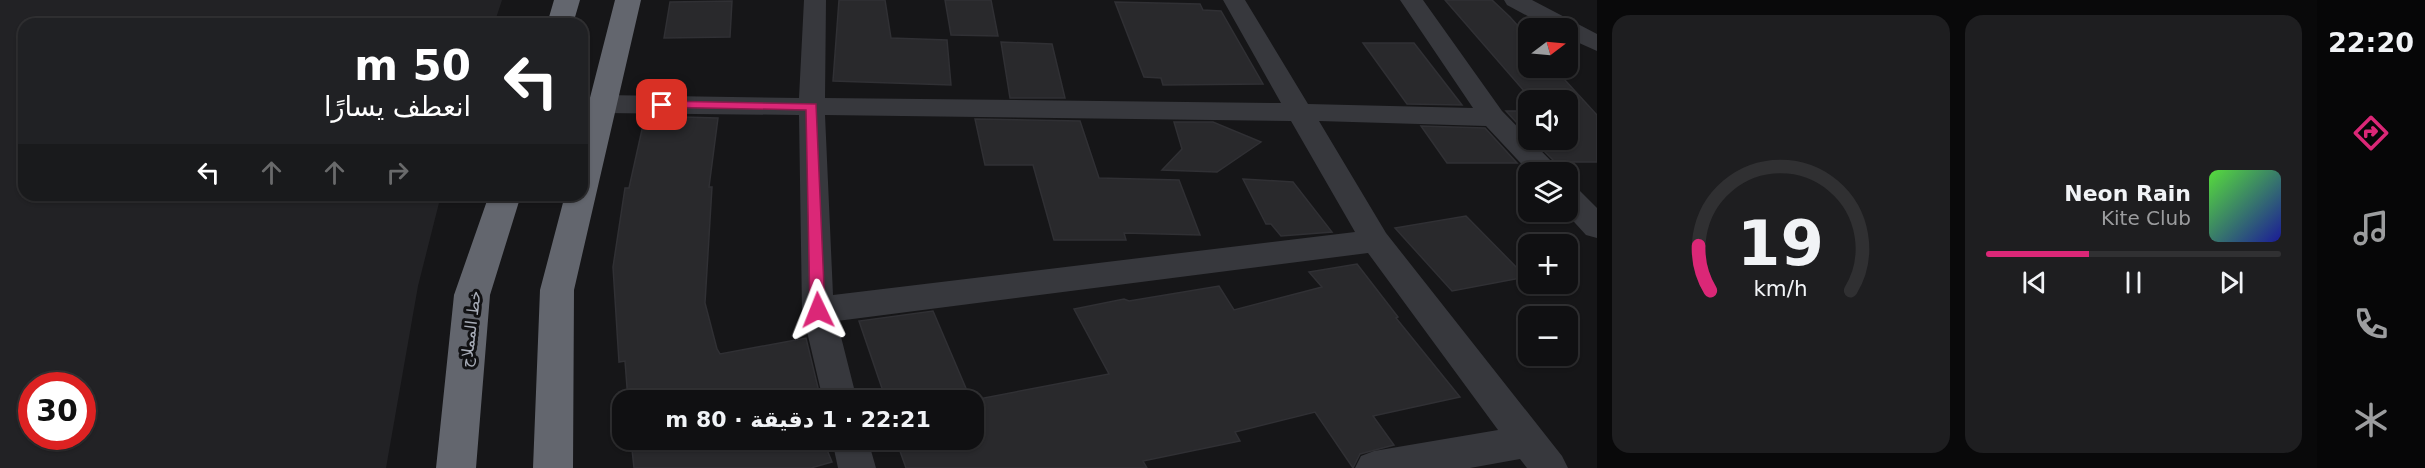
<!DOCTYPE html>
<html lang="ar">
<head>
<meta charset="utf-8">
<style>
	:root { --surface:#101012; --page:#1e1e20; --text:#f1f3f6; --muted:#9c9d9f; --line:#303032; --accent:#db2777 }
	body { margin:0; font-family:"DejaVu Sans","Noto Naskh Arabic",sans-serif; background:var(--page); color:var(--text); direction:rtl; height:100vh; display:flex; flex-direction:column; font-size:22px; white-space:nowrap }
	* { box-sizing:border-box; margin:0 }
	p { font-size:20px; color:var(--muted) }
	.icon { flex:none; width:33px; height:33px; fill:none; stroke:currentColor; stroke-width:2; stroke-linecap:round; stroke-linejoin:round }
	.map { position:relative; flex:1; overflow:hidden; direction:ltr }
	.drawer { display:flex; flex-direction:column; gap:15px; padding:15px; background:#09090a; width:720px }
	.drawer>* { flex:none }
	.guide { position:absolute; left:18px; top:18px; width:570px; height:183px; border-radius:18px; box-shadow:0 2px 4px #0004,0 0 0 2px var(--line); direction:rtl; background:#202124; color:#fff; overflow:hidden }
	.needle { width:39px; rotate:74deg }
	.fabs { position:absolute; left:1518px; top:18px; display:grid; gap:12px }
	.fabs a { display:grid; place-items:center; width:60px; height:60px; border-radius:12px; background:var(--surface); box-shadow:0 2px 4px #0004,0 0 0 2px var(--line); font-size:30px }
	.speed { position:absolute; left:18px; top:372px; display:flex; gap:12px; font-size:30px; font-weight:700; text-align:center }
	.speed>* { display:grid; place-content:center; width:78px; height:78px; border-radius:50%; background:var(--surface); box-shadow:0 2px 4px #0004,0 0 0 2px var(--line); line-height:1 }
	.speed .limit { border:9px solid #d22; background:#fff; color:#111 }
	.pin { position:absolute; display:grid; place-items:center; width:51px; height:51px; color:#fff; margin:-26px; border-radius:12px; box-shadow:0 3px 9px #0006 }
	.me { position:absolute; width:66px; margin:-33px; rotate:358deg; stroke-linejoin:round; filter:drop-shadow(0 0 4px #0008) }
	.turn { display:flex; align-items:center; gap:21px; height:126px; padding:0 18px; font-size:27px }
	.turn .icon { width:78px; height:78px; stroke-width:2.5 }
	.turn b { display:block; font-size:42px; line-height:51px }
	.lanes { display:flex; align-items:center; height:57px; padding:0 18px; background:#0003; justify-content:center; gap:30px; direction:ltr }
	.lanes .off { opacity:.35 }
	.drawer .card { flex:1; display:flex; flex-direction:column; justify-content:center; gap:9px; min-width:0; padding:0 21px; border-radius:18px; background:var(--page) }
	.drawer .dial { align-items:center; gap:0 }
	.dial svg { height:156px; overflow:visible; fill:none; stroke:var(--line); stroke-width:7; stroke-linecap:round; text-anchor:middle }
	.dial text { fill:var(--text); stroke:none }
	.song { display:flex; align-items:center; gap:18px }
	.cover { width:72px; height:72px; border-radius:9px; background:linear-gradient(135deg,hsl(110 70% 55%),hsl(240 70% 35%)) }
	.played { height:6px; border-radius:3px; background:linear-gradient(90deg,var(--accent) 35%,var(--line) 35%) }
	.keys { display:flex; justify-content:space-around; direction:ltr }
	.drawer .tiles { flex:1; display:grid; gap:15px; grid-template-columns:repeat(2,1fr) }
	.trip { position:absolute; left:612px; top:390px; width:372px; height:60px; border-radius:18px; background:var(--surface); box-shadow:0 2px 4px #0004,0 0 0 2px var(--line); font-weight:800; line-height:60px; text-align:center; direction:rtl }
	main { display:flex; flex:1; min-height:0 }
	.tabs { display:flex; flex-direction:column; width:108px; justify-content:space-around; align-items:center; background:#060607; color:var(--muted) }
	.tabs .icon { width:42px; height:42px }
	.tabs .active { color:var(--accent) }
	.tabs b { font-size:27px; color:var(--text) }
	.map>svg:first-child { display:block }
</style>
</head>
<body>
<main>
<nav class="tabs">
<b>22:20</b>
<svg class="icon active" aria-label="directions" viewBox="0 0 24 24"><path d="M12 3l9 9-9 9-9-9zM9 14v-3h6M13 9l2 2-2 2"/></svg>
<svg class="icon" aria-label="music" viewBox="0 0 24 24"><path d="M9 18V5l10-2v13"/><circle cx="6" cy="18" r="3"/><circle cx="16" cy="16" r="3"/></svg>
<svg class="icon" aria-label="phone" viewBox="0 0 24 24"><path d="M5 4h4l2 5-3 2q2 4 5 5l2-3 5 2v4C11 20 4 13 5 4z"/></svg>
<svg class="icon" aria-label="climate" viewBox="0 0 24 24"><path d="M12 3v18M4 7l16 10M4 17L20 7"/></svg>
</nav>
<section class="drawer">
<div class="tiles">
<div class="card">
<div class="song"><i class="cover"></i><div><b>Neon Rain</b><p>Kite Club</p></div></div>
<div class="played"></div>
<div class="keys"><svg class="icon" aria-label="previous" viewBox="0 0 24 24"><path d="M18 5L8 12l10 7zM5 5v14"/></svg><svg class="icon" aria-label="pause" viewBox="0 0 24 24"><path d="M8 5v14M16 5v14"/></svg><svg class="icon" aria-label="next" viewBox="0 0 24 24"><path d="M6 5l10 7-10 7zM19 5v14"/></svg></div>
</div>
<div class="card dial"><svg viewBox="0 0 100 80">
<path d="M14 69A42 42 0 1 1 86 69"/>
<path d="M14 69A42 42 0 0 1 8 46" stroke="#db2777"/>
<text x="50" y="56" font-size="32" font-weight="700">19</text>
<text x="50" y="72" font-size="11">km/h</text>
</svg></div>
</div>
</section>
<div class="map">
<svg width="1597" height="468" viewBox="0 0 1597 468">
	<rect width="100%" height="100%" fill="#161618"/>
	<path fill="#222225" fill-rule="evenodd" d="M0,0H502L494,24H24V195H441L418,286L386,468H0ZM32,386H82V436H32Z"/>
	<g fill="#29292c" stroke="#303034" stroke-width="1.5">
		<polygon points="839,0 885,0 891,38 947,40 951,85 833,81"/>
		<polygon points="945,0 991,0 998,36 951,35"/>
		<polygon points="1445,0 1492,0 1510,17 1528,37 1528,68 1554,68 1597,115 1597,162 1555,162 1533,140 1568,140 1568,100 1532,100"/>
		<polygon points="732,1 730,37 664,38 670,2"/>
		<polygon points="1115,2 1200,4 1203,10 1221,11 1263,84 1163,85 1161,78 1144,77"/>
		<polygon points="1001,42 1052,44 1065,98 1010,98"/>
		<polygon points="1363,43 1414,43 1462,105 1407,104"/>
		<polygon points="1506,111 1528,111 1528,135"/>
		<polygon points="645,116 718,118 709,187 712,187 705,303 717,349 720,354 806,338 821,400 628,400 625,361 619,362 613,267 625,188 629,188"/>
		<polygon points="975,119 1080,121 1099,178 1179,180 1200,235 1124,233 1126,240 1054,240 1033,165 985,165"/>
		<polygon points="1174,122 1213,122 1261,142 1217,172 1162,170 1182,149"/>
		<polygon points="1421,126 1485,128 1517,163 1447,163"/>
		<polygon points="1243,179 1293,182 1332,232 1281,236 1271,224 1266,224"/>
		<polygon points="1466,216 1526,277 1452,291 1395,228"/>
		<polygon points="1357,264 1398,317 1396,318 1460,397 1373,416 1394,445 1360,454 1353,468 1315,412 1235,432 1240,441 1143,461 1147,468 906,468 896,440 974,440 973,400 1109,374 1074,309 1124,299 1129,301 1219,286 1234,310 1322,287 1309,272"/>
		<polygon points="933,311 971,400 886,400 859,321"/>
		<polygon points="631,440 823,440 832,462 811,468 634,468"/>
	</g>
	<g fill="none" stroke-linecap="round" stroke-linejoin="round">
		<g fill="#37383d" fill-rule="evenodd">
			<path d="M804,0H826L825,98L1281,103L1223,0H1245L1308,104L1473,108L1400,0H1423L1502,111L1555,165L1559,172H1529L1486,126L1319,121L1386,233L1562,456L1568,468H1527L1520,459L1470,468H1355L1361,456L1374,451L1498,430L1368,253L837,321L857,400H823L802,310L799,115L603,113L594,110L590,104L594,98L603,95L799,98ZM825,115L1291,121L1355,232L833,295Z"/>
			<polygon points="1504,0 1532,0 1597,34 1597,51 1568,38 1568,28 1550,28 1507,5"/>
			<polygon points="1568,186 1578,189 1597,208 1597,238 1586,235 1565,212 1568,212"/>
			<polygon points="832,440 868,440 876,468 838,468"/>
		</g>
		<g fill="#63666e" fill-rule="evenodd">
			<polygon points="554,0 580,0 573,24 547,24"/>
			<polygon points="615,0 641,0 574,290 573,468 533,468 540,290 565,195 582,195 582,129"/>
			<polygon points="489,195 521,195 490,295 476,468 436,468 454,295"/>
		</g>
	</g>
	<polygon fill="#db2777" stroke="#8e194d" stroke-width="1.5" points="662,101 816,104 825,310 823,314 818,316 810,310 806,110 657,107 656,105"/>
	<g text-anchor="middle" stroke-width="6" stroke-linejoin="round" paint-order="stroke">
		<g font-size="16" fill="#a8adb8" stroke="#111113">
			<text transform="translate(470 329) rotate(-83)" y="6">خط المملاح</text>
		</g>
	</g>
</svg>
<div class="fabs">
<a><svg class="needle" viewBox="-14 -14 28 28"><path d="M0-13l5 13h-10z" fill="#e53935"/><path d="M0 13l5-13h-10z" fill="#9c9d9f"/></svg></a>
<a><svg class="icon" aria-label="sound" viewBox="0 0 24 24"><path d="M4 9h4l5-4v14l-5-4H4zM17 9q2 3 0 6"/></svg></a>
<a><svg class="icon" aria-label="layers" viewBox="0 0 24 24"><path d="M12 4l9 5-9 5-9-5zM3 14l9 5 9-5"/></svg></a>
<a>+</a>
<a>−</a>
</div>
<div class="speed"><div class="limit">30</div></div>
<div class="pin" style="left:662px;top:105px;background:#d93025"><svg class="icon" aria-label="arrive" viewBox="0 0 24 24"><path d="M6 21V4h12l-3 4 3 4H6"/></svg></div>
<svg class="me" style="left:818px;top:310px" viewBox="-20 -20 40 40"><path d="M0-17L14 15 0 8-14 15z" fill="#db2777" stroke="#fff" stroke-width="4"/></svg>
<div class="trip">22:21 · 1 دقيقة · 80 m</div>
<div class="guide">
<div class="turn"><svg class="icon" aria-label="left" viewBox="0 0 24 24"><path d="M17 20v-9H6M10 6l-5 5 5 5"/></svg><div><b>50 m</b>انعطف يسارًا</div></div>
<div class="lanes"><svg class="icon" aria-label="left" viewBox="0 0 24 24"><path d="M17 20v-9H6M10 6l-5 5 5 5"/></svg><svg class="icon off" aria-label="ahead" viewBox="0 0 24 24"><path d="M12 20V5M6 11l6-6 6 6"/></svg><svg class="icon off" aria-label="ahead" viewBox="0 0 24 24"><path d="M12 20V5M6 11l6-6 6 6"/></svg><svg class="icon off" aria-label="right" viewBox="0 0 24 24"><path d="M7 20v-9h11M14 6l5 5-5 5"/></svg></div>
</div>
</div>
</main>
</body>
</html>
